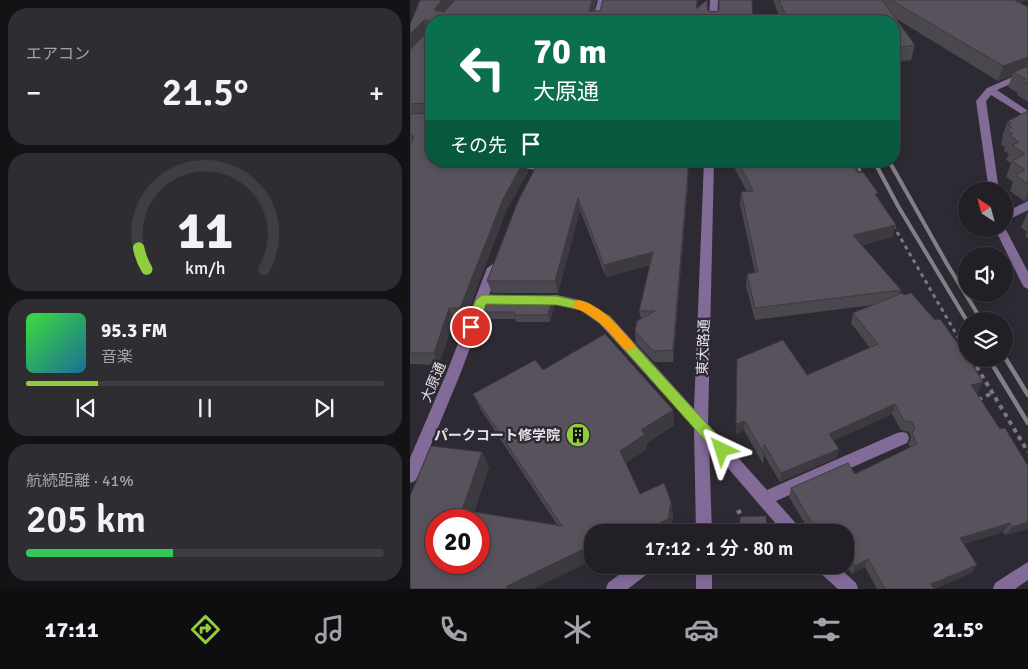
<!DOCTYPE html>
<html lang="ja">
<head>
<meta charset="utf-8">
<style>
	:root { --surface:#222026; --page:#2e2d32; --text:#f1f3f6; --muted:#a2a3a7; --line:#3f3e43; --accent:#92cd3e }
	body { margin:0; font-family:Signika,"Noto Sans JP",sans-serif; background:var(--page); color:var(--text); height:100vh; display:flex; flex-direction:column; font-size:19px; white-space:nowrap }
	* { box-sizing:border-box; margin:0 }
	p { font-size:16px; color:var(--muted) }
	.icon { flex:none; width:28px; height:28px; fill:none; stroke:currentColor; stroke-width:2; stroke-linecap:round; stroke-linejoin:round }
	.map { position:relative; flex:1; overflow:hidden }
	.panel { display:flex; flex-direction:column; gap:8px; padding:8px; background:#131215; width:410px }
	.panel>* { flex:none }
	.guide { position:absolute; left:15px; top:15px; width:475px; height:152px; border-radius:20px; box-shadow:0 2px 8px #0003,0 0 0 1px var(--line); background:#0b6e4f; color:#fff; overflow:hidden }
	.needle { width:32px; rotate:324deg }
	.buttons { position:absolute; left:548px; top:182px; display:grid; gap:10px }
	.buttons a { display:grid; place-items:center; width:55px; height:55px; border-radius:50%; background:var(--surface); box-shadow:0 2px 8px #0003,0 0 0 1px var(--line); font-size:25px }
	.speed { position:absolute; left:15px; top:509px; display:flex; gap:10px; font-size:25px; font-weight:700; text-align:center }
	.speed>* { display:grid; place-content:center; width:65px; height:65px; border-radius:50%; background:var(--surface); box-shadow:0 2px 8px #0003,0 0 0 1px var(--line); line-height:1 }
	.speed .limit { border:8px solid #d22; background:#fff; color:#111 }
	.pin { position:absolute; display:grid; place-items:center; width:42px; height:42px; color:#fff; margin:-21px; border:2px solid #fff; border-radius:50%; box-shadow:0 1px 5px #0007 }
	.me { position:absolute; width:55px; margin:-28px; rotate:319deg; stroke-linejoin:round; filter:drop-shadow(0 0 4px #0008) }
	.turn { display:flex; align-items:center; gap:18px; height:105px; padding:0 25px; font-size:22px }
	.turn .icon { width:65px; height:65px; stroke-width:2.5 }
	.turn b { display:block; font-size:35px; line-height:42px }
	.then { display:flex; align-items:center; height:48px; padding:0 25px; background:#0003; gap:10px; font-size:19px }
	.big { font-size:38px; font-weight:600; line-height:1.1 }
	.panel .tile { flex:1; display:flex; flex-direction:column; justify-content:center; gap:8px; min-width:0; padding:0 18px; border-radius:20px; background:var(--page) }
	.panel .dial { align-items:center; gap:0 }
	.dial svg { height:130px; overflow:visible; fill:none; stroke:var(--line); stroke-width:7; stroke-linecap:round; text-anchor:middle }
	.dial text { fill:var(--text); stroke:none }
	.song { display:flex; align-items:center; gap:15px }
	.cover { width:60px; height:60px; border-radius:8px; background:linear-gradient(135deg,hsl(120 70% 55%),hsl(200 70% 35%)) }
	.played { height:5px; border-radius:2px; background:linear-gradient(90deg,var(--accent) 20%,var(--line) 20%) }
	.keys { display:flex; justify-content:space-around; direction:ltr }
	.heat { display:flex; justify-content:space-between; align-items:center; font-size:28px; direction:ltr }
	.charge { height:8px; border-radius:4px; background:linear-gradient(90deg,#34c759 41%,var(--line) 0) }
	.trip { position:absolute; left:174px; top:524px; width:270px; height:50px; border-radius:20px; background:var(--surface); box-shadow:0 2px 8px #0003,0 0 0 1px var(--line); font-weight:600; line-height:50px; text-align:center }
	.tabs { display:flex; height:80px; justify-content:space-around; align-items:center; background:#0e0d0f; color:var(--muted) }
	.tabs .icon { width:35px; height:35px }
	.tabs .active { color:var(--accent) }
	.tabs b { font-size:22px; color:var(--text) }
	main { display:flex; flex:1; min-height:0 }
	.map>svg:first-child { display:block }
</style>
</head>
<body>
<main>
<section class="panel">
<div class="tile"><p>エアコン</p>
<div class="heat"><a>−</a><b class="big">21.5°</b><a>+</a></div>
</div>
<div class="tile dial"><svg viewBox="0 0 100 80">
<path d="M14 69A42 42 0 1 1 86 69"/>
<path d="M14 69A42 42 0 0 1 9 56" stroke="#92cd3e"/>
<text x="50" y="56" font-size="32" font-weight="700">11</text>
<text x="50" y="72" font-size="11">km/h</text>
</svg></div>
<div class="tile">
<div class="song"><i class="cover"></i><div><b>95.3 FM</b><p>音楽</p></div></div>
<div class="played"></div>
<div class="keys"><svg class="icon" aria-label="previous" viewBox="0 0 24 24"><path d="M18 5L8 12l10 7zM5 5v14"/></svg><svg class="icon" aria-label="pause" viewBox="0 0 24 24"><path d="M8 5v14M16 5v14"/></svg><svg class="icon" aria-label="next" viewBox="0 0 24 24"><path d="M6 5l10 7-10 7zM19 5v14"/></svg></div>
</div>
<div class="tile"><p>航続距離 · 41%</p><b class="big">205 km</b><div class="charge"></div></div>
</section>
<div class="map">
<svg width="618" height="589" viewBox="0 0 618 589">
	<rect width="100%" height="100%" fill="#2e2a33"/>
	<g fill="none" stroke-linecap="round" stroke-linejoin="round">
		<g stroke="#79767e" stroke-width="3" stroke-dasharray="4 4" stroke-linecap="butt">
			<polyline points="444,161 453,175"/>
			<polyline points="483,225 552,344"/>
		</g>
		<g stroke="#79767e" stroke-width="4" stroke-dasharray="4.5 4.5" stroke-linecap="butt">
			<polyline points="552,342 556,350"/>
			<polyline points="562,359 618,452"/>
			<polyline points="568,400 582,393"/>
			<polyline points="327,513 334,509"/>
		</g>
		<g fill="#836b97" fill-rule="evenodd">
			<polygon points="188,0 196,0 190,21 182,21"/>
			<polygon points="300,0 308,0 307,21 299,21"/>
			<polygon points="618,70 618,76 587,90 618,111 618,118 581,95 576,101 589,191 579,191 566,101 577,88"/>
			<path d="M68,161C82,161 124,158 133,167L128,170L73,164Z"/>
			<polygon points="294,161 304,161 298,424 357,490 487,433 492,432 497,433 499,438 497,443 366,501 389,527 391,532 373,532 299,446 302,532 286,532 284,428 190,324 170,310 147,305 123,303 121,300 123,297 147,295 174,301 200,316 284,409"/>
			<polygon points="618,201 618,210 594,222 594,213"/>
			<polygon points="594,226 618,272 618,289 614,287 612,284 585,229 594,229"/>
			<polygon points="83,264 89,268 79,295 106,297 108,300 106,303 76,305 51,372 8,476 5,481 0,483 0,458 37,372 77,268"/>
			<polygon points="618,562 618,580 605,589 583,589 585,583"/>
			<polygon points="222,565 243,565 241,571 218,589 196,589 198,583"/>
			<rect x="286" y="565" width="16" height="24"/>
			<polygon points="406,565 426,565 446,583 448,589 428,589 408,571"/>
		</g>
		<g stroke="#827f86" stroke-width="4">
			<polyline points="464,161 488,206 557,321"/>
			<polyline points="479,161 537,264 572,321"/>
		</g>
		<g stroke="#827f86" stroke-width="4.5">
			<polyline points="594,356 618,395"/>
			<polyline points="579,359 618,423"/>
		</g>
	</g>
	<g fill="#4b474f">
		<polygon points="10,0 186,0 184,11 190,11 193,0 288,0 287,8 298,11 343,21 21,21 21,161 118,172 96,211 55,319 44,319 29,365 0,364 0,25"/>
		<polygon points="363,0 618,0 610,3 618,7 618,102 607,95 608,93 598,87 602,76 588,81 485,18 505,45 501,60 484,62 484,21 371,21"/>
		<polygon points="618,111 618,200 614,201 600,191 603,182 596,177 601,163 596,160 599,154 594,151 595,147 591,145 593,137 592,136 598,121"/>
		<polygon points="129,161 278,184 263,362 244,362 226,343 225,331 231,319 229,311 240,265 196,277 170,210 148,293 82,293 77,281"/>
		<polygon points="326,161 441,161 486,225 482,237 452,245 491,290 489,294 568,392 566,393 618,529 595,535 593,532 554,544 567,565 561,573 524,589 467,589 455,567 442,574 435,563 435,532 400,532 379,497 381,488 445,474 500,447 498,444 501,438 499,432 491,430 482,414 423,441 429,449 426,458 370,482 354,455 353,464 334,430 326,434 327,359 397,375 460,348 441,323 443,313 463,305 345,320 336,286 337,274 345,273 330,204 331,192 337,192 325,169"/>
		<polygon points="618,212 618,238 615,236 617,232 611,227"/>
		<polygon points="144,307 140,322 106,322 105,319 73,319 70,312"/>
		<polygon points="133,370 263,410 264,425 236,444 237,449 216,463 230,494 261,502 263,515 260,532 182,532 182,560 123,589 0,589 72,452 79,467 64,512 148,526 71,410 63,394"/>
	</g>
	<g fill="#3d3940">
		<polygon points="32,0 45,0 27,21 24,10"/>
		<polygon points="182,0 186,0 181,21 179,11"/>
		<polygon points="595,0 618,0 592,10"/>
		<polygon points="14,20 17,31 0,50 0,34"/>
		<polygon points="618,57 618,69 603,72 602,76 588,81 593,66"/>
		<polygon points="114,161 115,161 118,172 96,211 55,319 50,308 93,199"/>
		<polygon points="278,161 278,184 263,362 263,350"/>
		<polygon points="618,192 618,200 614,201"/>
		<polygon points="168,198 170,210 148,293 145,281"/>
		<polygon points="486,225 482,237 441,247 443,235"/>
		<polygon points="243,252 244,264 196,277 194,265"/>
		<polygon points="142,300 144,307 140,322 138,315"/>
		<polygon points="39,308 44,319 29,365 24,353"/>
		<polygon points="573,382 568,392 556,395 561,385"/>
		<polygon points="485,404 482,414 417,444 419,434"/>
		<polygon points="263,410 264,425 236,444 237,449 213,465 210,451 231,430"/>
		<polygon points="335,421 334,430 326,434 326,424"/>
		<polygon points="429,449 426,458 370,482 371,473"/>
		<polygon points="72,452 79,467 61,520 52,510"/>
		<polygon points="261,502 263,515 260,532 243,532 244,526"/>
		<polygon points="618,522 618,529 595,535 602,527"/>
		<polygon points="600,523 593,532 545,547 550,538"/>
		<polygon points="416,527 414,532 406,532 407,531"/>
		<polygon points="182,545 182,560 123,589 97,589 97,586"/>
		<polygon points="458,559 455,567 442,574 445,566"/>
		<polygon points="567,565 561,573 524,589 521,584"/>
	</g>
	<g fill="#57525c" stroke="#3d3940" fill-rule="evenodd">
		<polygon points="10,0 32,0 24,10 34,12 45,0 182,0 179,11 190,11 193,0 287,0 286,9 297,0 298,11 307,12 309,10 309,0 342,0 343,21 323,21 323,17 260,21 21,21 21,161 114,161 93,199 50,308 39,308 24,353 0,353 0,146 4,136 0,136 0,114 17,113 19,111 17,103 0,104 0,50 19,30 19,21 14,20 0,34 0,25"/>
		<polygon points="369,0 472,0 505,45 484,48 484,21 378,21"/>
		<polygon points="481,0 604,0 618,7 618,57 593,66"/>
		<polygon points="618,66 618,84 613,81 616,79 603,72"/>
		<polygon points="618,111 618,184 606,175 615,170 602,161 615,154 602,145 609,142 599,135 603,134 597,130 602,127 598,125 601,123 598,121"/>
		<polygon points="129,161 278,161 278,172 263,350 243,351 225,331 227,321 245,311 229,311 243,252 194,265 168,198 145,281 77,281 108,201"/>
		<polygon points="328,161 441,161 448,173 453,172 468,193 465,194 486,225 443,235 491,290 345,308 337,274 348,272 331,192 343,191"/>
		<polygon points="492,293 494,295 501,293 525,320 530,319 556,355 556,359 559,359 573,382 561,385 590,429 595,428 618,466 618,522 602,527 600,523 550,538 567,565 521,584 524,589 475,589 458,559 445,566 435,551 435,532 420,532 416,527 407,531 381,488 438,463 445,474 507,444 502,434 505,429 502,422 494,421 485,404 419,434 429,449 371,473 354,444 354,454 335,421 326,424 327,359 373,340 397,375 468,344 443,313"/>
		<polygon points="75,300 142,300 138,315 104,315 105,312 70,312"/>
		<path d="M195,334L263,410L231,430L235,434L210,451L230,494L254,483L261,502L258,519L244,526L246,531L243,532H182V545L97,586V589H0V496L21,446L72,452L52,510L152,526L63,394L125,360L133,370ZM26,520H69V562H26Z"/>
		<polygon points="356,516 357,532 330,532 330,517"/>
	</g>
	<polygon fill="#92cd3e" stroke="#5f8528" points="72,295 147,296 178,303 199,317 317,446 319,450 317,454 312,456 307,454 191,323 171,310 147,305 76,304 66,330 57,330 55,327 66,300"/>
	<path fill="#f59e0b" d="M168,300C192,305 208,326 223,343L225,346L223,350H215C200,333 186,315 164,308L163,305L164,302Z"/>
	<defs>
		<g id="building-disc" transform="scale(1.25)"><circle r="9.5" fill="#92cd3e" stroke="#2e2a33"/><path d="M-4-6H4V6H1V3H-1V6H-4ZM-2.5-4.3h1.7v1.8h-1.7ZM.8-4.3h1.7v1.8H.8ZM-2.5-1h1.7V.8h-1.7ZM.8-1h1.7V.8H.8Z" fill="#111"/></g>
	</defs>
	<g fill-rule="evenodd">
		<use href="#building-disc" x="168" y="435"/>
	</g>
	<g text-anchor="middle" stroke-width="5" stroke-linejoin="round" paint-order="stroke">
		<g font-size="14" fill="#e4e1e7" stroke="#2e2a33">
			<text transform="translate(293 347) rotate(-88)" y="5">東大路通</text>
			<text transform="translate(23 382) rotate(-67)" y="5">大原通</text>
		</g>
		<g font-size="14" font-weight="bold" fill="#e4e1e7" stroke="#2e2a33" text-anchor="end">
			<text x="150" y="440">パークコート修学院</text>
		</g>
	</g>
</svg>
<div class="buttons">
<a><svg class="needle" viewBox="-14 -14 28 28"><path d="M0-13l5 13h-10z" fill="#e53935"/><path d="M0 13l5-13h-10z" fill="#a2a3a7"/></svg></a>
<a><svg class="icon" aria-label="sound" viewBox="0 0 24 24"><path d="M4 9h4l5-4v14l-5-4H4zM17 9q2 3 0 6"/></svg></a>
<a><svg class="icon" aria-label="layers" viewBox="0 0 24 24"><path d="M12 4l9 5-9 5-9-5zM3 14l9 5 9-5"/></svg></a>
</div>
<div class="speed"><div class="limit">20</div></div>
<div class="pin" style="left:61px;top:327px;background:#d93025"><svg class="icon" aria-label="arrive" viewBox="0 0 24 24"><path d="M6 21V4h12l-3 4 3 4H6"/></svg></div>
<svg class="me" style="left:312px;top:450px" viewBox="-20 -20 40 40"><path d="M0-17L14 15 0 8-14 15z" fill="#92cd3e" stroke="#fff" stroke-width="4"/></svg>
<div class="trip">17:12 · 1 分 · 80 m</div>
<div class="guide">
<div class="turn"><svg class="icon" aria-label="left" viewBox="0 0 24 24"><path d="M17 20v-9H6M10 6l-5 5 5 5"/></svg><div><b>70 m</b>大原通</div></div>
<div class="then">その先<svg class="icon" aria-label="arrive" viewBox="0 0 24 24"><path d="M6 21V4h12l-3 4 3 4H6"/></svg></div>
</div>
</div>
</main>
<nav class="tabs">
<b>17:11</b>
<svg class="icon active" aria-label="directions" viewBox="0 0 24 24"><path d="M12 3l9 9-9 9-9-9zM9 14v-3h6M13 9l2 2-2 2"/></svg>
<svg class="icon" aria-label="music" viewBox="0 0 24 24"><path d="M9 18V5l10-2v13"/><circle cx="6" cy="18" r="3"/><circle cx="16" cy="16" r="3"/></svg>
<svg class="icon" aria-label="phone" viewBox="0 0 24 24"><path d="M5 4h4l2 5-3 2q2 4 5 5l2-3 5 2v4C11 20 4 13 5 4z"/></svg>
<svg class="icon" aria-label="climate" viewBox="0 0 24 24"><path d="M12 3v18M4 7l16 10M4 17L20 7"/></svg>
<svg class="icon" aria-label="car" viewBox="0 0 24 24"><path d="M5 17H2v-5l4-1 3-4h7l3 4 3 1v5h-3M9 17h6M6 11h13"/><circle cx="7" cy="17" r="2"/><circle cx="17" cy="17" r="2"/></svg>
<svg class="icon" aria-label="filters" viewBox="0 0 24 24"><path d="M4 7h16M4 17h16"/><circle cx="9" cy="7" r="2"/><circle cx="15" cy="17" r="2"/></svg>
<b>21.5°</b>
</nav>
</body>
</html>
